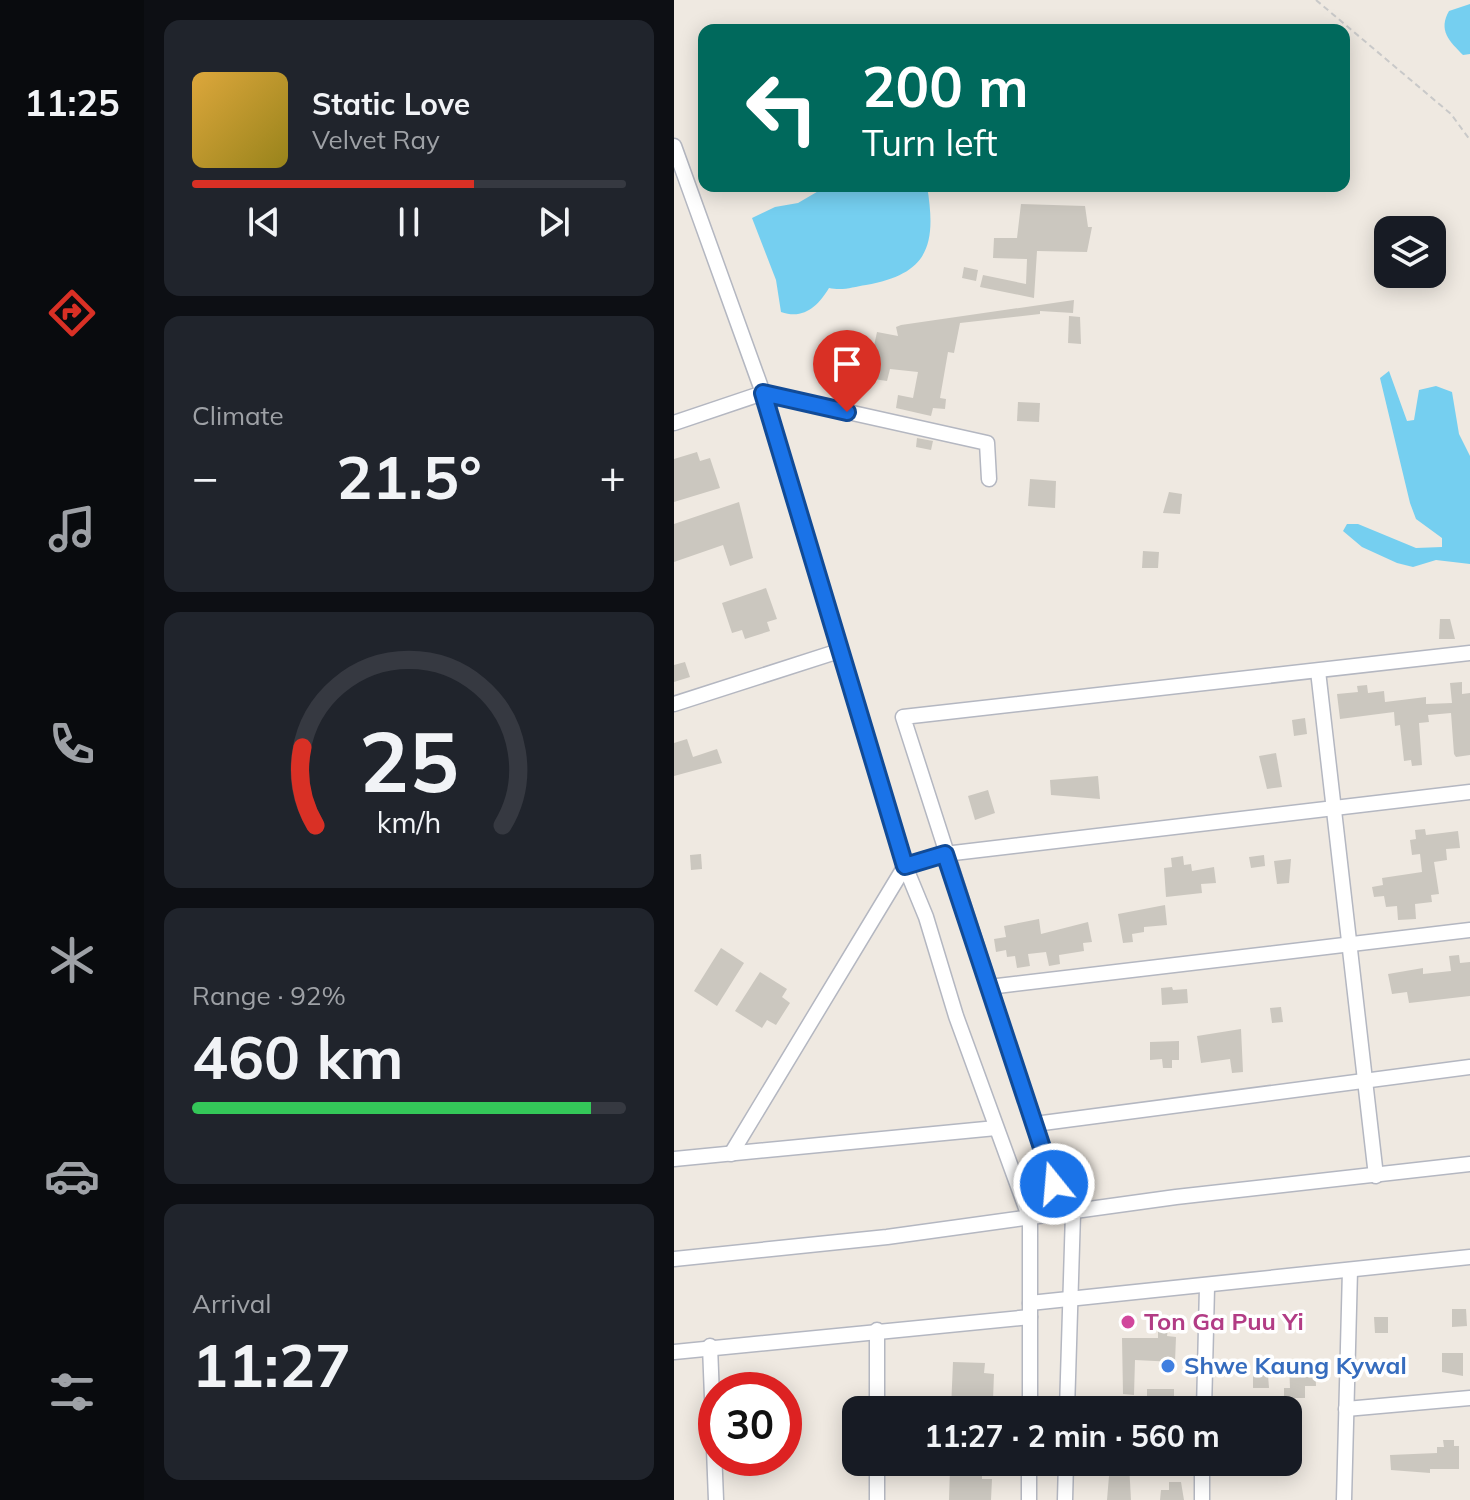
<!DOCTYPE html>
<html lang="en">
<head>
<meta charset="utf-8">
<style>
	:root { --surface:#171b24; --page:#20242c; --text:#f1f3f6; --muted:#9ea1a6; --line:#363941; --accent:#d93025 }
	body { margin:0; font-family:Mulish,sans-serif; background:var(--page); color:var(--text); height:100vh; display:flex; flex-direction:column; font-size:30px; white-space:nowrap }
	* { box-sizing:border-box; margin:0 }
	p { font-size:26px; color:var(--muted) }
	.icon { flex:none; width:44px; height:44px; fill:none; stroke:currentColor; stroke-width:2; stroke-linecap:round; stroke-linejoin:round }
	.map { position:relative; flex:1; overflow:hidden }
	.sheet { display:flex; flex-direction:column; gap:20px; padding:20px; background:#0d0f14; width:530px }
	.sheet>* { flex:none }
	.hud { position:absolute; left:24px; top:24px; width:652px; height:168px; border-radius:16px; box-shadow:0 4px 20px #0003; background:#00695c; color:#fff; overflow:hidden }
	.fabs { position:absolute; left:700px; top:216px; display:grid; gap:16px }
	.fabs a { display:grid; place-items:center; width:72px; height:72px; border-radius:16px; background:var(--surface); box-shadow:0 4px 20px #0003; font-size:40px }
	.speed { position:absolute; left:24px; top:1372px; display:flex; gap:16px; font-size:40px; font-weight:700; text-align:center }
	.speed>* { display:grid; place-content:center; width:104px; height:104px; border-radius:50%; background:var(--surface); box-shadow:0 4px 20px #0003; line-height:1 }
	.speed .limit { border:12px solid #d22; background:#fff; color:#111 }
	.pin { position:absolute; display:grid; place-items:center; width:68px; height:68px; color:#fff; margin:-82px -34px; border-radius:50% 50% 50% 0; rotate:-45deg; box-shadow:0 0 8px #0007 }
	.pin .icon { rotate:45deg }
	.me { position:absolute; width:88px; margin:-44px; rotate:343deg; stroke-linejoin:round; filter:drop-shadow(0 0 6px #0008) }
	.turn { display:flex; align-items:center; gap:28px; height:168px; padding:0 32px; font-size:36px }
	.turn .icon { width:104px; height:104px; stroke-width:2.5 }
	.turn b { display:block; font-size:56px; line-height:68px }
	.big { font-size:60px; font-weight:700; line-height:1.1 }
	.sheet .card { flex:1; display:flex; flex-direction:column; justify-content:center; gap:12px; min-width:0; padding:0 28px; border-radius:16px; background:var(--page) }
	.sheet .dial { align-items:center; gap:0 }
	.dial svg { height:208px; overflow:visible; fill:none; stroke:var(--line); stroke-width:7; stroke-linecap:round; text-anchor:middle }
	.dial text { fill:var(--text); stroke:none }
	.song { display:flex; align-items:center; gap:24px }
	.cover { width:96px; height:96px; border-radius:12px; background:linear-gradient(135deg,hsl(40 70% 55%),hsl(50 70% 35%)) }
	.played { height:8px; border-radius:4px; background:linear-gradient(90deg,var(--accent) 65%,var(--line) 65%) }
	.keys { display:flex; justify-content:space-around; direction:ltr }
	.heat { display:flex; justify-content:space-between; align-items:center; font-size:44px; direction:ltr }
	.charge { height:12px; border-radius:6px; background:linear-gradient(90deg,#34c759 92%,var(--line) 0) }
	.trip { position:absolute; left:168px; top:1396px; width:460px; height:80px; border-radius:16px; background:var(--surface); box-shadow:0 4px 20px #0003; font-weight:700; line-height:80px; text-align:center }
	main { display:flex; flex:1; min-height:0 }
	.tab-bar { display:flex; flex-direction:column; width:144px; justify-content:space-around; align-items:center; background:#090b0e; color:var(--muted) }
	.tab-bar .icon { width:56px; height:56px }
	.tab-bar .on { color:var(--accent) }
	.tab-bar b { font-size:36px; color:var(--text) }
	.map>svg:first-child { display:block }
</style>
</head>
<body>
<main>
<nav class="tab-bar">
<b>11:25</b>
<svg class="icon on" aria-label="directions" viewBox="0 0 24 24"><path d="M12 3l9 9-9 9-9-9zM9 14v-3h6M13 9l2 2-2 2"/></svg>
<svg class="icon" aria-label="music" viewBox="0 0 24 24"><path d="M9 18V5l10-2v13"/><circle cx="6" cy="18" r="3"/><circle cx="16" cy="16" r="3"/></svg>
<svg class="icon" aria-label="phone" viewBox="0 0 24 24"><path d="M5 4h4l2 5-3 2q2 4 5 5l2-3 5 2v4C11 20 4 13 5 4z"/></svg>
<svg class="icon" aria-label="climate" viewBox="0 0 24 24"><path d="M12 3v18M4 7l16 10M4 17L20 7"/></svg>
<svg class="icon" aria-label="car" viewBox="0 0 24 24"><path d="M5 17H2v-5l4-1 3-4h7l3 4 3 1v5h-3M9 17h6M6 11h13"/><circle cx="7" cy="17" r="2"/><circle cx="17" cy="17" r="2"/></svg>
<svg class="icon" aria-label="filters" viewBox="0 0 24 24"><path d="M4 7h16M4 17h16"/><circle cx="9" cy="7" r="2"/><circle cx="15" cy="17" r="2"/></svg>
</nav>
<section class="sheet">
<div class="card">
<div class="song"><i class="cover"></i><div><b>Static Love</b><p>Velvet Ray</p></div></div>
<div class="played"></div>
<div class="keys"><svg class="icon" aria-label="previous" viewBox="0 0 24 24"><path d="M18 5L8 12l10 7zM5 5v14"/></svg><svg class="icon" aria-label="pause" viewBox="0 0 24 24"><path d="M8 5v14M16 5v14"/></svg><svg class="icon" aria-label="next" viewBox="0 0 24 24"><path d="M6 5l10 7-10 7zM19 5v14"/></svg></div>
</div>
<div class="card"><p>Climate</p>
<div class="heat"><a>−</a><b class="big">21.5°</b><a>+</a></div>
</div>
<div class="card dial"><svg viewBox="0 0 100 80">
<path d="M14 69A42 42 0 1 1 86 69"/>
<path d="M14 69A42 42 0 0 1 9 39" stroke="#d93025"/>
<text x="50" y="56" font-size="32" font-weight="700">25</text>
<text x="50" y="72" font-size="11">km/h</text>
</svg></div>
<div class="card"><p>Range · 92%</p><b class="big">460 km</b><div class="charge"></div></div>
<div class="card"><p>Arrival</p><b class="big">11:27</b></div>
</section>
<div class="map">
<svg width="796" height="1500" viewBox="0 0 796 1500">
	<rect width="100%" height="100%" fill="#efe9e1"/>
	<g fill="#75cff0">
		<path d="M796,4V54L789,55C775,41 764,30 775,11Z"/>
		<path d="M153,186H253C263,246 254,274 192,285C179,287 169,291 155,288C144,306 130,320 107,312L102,280L78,218L101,207L124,203Z"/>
		<polygon points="715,371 733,421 740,420 745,390 762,386 778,392 785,434 796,456 796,564 762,560 739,567 723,563 688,547 669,531 673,524 684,524 742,548 768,547 768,538 742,519 736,503 706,378"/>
	</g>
	<g fill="#cbc7bf">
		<polygon points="347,204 411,206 414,227 418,227 413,252 363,251 360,298 306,287 309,275 352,284 353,259 319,258 320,238 343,238"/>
		<polygon points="290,267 304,270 302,281 288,278"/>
		<polygon points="400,300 399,313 366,311 366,314 286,323 280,353 274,352 266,398 272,399 271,409 259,408 257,416 222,408 224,395 239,398 244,372 216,369 213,381 193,378 203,332 224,336 222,327 227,325"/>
		<polygon points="395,316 406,317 407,344 394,343"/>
		<polygon points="344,402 366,403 365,422 343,421"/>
		<polygon points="243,438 259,441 257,450 242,447"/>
		<polygon points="23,452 26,461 36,458 46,488 0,502 0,459"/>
		<polygon points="356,479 382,481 381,508 354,506"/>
		<polygon points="495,492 508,494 506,514 489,513"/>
		<polygon points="65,502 79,558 56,566 49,545 0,562 0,524"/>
		<polygon points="469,551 485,552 484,568 468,568"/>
		<polygon points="92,588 103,619 93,622 96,631 71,639 68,630 58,633 48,603"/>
		<polygon points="766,619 776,619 781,639 765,639"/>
		<polygon points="11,662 16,677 0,682 0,665"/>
		<polygon points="788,682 788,694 796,693 796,755 782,757 780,754 777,713 754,715 755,722 745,723 748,765 738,766 737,760 730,761 726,725 721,726 720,712 666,719 663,694 684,692 683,686 693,685 694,693 710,691 711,702 752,697 752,704 778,703 776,683"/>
		<polygon points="631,718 633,734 620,736 618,720"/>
		<polygon points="13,739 19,757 43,749 48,763 0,776 0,743"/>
		<polygon points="602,753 608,787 593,789 585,756"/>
		<polygon points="424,776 426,799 377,795 376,780"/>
		<polygon points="314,790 321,813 301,820 294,796"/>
		<polygon points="751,829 752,835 784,831 786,848 772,849 773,860 760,862 765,894 757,895 758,902 741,904 742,919 724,920 723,906 712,907 710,896 700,897 698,887 709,885 708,878 748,872 746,854 738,855 736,840 742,839 741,830"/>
		<polygon points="27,854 28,869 17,870 16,855"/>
		<polygon points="590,855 591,866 577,868 575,857"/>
		<polygon points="509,856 510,865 517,864 518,871 540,867 542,883 527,884 528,893 492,897 490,868 498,867 497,858"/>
		<polygon points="617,859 615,883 603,884 600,861"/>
		<polygon points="491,905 493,925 470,927 470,932 458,934 459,942 449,943 444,914"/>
		<polygon points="365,919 367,934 414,922 418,942 409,943 410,951 385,955 386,964 375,966 372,952 354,954 356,966 343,968 341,956 333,957 332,950 322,952 320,939 332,937 330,926"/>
		<polygon points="47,948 70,963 43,1006 20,991"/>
		<polygon points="785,955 786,963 796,962 796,996 735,1003 733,992 718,994 714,974 749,968 749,974 777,971 775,956"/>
		<polygon points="86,972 113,989 108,997 116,1003 102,1025 93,1020 88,1028 61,1011"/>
		<polygon points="498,987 499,990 513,989 514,1003 488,1005 487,988"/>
		<polygon points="607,1007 609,1022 598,1023 596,1008"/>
		<polygon points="567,1029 569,1072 558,1073 556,1059 527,1063 523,1036"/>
		<polygon points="505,1041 505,1060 498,1060 498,1068 489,1068 488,1059 476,1060 476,1042"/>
		<polygon points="778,1309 792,1309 793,1326 778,1327"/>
		<polygon points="700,1317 714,1317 714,1333 701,1333"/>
		<polygon points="484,1329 494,1329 493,1336 502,1337 501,1362 461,1360 460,1395 449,1394 448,1338 484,1338"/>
		<polygon points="768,1353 789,1353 789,1376 768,1372"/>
		<polygon points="641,1361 642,1386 631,1386 631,1398 610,1398 610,1388 616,1388 615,1362"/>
		<polygon points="279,1362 311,1363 310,1373 320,1374 319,1400 309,1400 309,1410 277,1409"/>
		<polygon points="579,1375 594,1375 595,1388 579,1388"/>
		<rect x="473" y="1389" width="27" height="19"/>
		<polygon points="769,1440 780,1440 780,1446 785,1446 785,1469 756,1469 756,1473 717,1470 716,1455 763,1453 763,1447 770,1447"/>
		<polygon points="436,1464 455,1464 457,1500 433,1500"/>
		<polygon points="276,1468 308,1469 308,1479 318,1479 317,1500 275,1500"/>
		<polygon points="495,1482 507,1482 510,1500 486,1500 487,1490 495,1490"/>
	</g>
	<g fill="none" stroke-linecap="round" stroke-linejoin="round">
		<g stroke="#b4b7c1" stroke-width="17">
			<g id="minor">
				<polyline points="0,146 89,393 231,866 252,917 282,1016 356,1219 356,1410"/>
				<polyline points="0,423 89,393 313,443 315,479"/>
				<polyline points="644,671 702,1176"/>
				<polyline points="0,704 165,651"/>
				<polyline points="315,987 796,930"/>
				<polyline points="361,1124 796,1067"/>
				<polyline points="57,1154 231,866 271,854 796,792"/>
				<polyline points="0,1159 322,1128"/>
				<polyline points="389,1214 229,717 796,653"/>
				<polyline points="0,1259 213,1237 502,1197 796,1164"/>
				<polyline points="356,1303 796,1257"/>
				<polyline points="36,1346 42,1500"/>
				<polyline points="0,1352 356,1317"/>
				<polyline points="672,1409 796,1398"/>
				<polyline points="203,1410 203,1330"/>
				<polyline points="393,1410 399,1213"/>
				<polyline points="530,1410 533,1287"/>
				<polyline points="203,1500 203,1462"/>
				<polyline points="355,1500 355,1462"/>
				<polyline points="391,1500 392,1462"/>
				<polyline points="528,1500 528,1462"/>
				<polyline points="670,1500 676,1270"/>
			</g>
		</g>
		<polyline stroke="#c9c9c9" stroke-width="2" stroke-dasharray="6 4" stroke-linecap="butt" points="642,0 777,114 796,140"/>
		<use href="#minor" stroke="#fff" stroke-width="14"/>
	</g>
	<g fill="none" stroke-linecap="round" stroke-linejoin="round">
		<g stroke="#114b97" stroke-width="20">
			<polyline id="route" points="173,412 89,393 231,866 271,854 380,1184"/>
		</g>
		<use href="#route" stroke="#1a73e8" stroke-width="14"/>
	</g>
	<circle fill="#d1479c" stroke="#fff" stroke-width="3" cx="454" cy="1322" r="8"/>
	<circle fill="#3f7fe0" stroke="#fff" stroke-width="3" cx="494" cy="1366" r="8"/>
	<g text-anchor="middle" stroke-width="7" stroke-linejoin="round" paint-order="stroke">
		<g font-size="24" font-weight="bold" fill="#b23c85" stroke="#fff" text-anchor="start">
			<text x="470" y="1330">Ton Ga Puu Yi</text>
		</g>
		<g font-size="24" font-weight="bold" fill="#366cbe" stroke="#fff" text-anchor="start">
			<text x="510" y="1374">Shwe Kaung Kywal</text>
		</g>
	</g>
</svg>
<div class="fabs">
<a><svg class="icon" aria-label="layers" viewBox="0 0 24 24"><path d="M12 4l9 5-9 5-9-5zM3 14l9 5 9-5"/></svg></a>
</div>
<div class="speed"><div class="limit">30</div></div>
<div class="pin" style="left:173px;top:412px;background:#d93025"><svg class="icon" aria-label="arrive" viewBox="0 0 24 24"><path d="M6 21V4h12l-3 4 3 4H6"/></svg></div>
<svg class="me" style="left:380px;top:1184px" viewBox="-20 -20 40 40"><circle r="17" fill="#1a73e8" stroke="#fff" stroke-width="3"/><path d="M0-11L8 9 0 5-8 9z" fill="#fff"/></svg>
<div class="trip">11:27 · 2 min · 560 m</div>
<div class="hud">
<div class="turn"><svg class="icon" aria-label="left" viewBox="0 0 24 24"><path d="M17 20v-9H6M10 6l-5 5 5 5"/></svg><div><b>200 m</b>Turn left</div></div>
</div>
</div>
</main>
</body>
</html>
